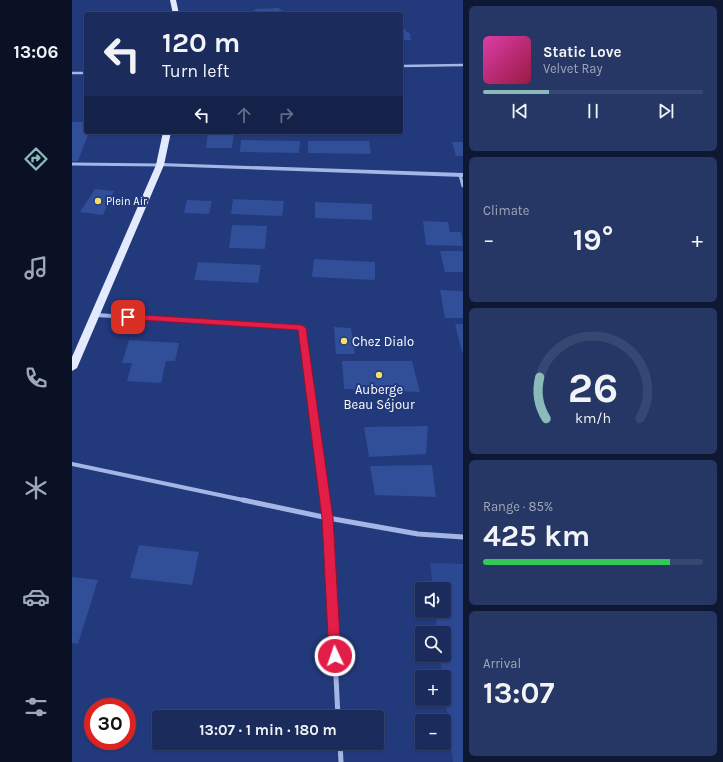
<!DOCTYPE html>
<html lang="en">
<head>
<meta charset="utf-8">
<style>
	:root { --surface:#1a2b5c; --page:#273765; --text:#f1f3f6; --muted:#9fa7bb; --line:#384772; --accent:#8bbbb9 }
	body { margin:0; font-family:Karla,sans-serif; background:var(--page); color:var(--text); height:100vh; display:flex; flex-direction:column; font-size:15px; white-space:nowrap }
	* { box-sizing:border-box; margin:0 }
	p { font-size:13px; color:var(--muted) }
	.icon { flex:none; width:22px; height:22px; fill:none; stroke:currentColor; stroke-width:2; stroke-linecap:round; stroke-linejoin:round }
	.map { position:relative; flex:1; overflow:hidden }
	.sheet { display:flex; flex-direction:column; gap:6px; padding:6px; background:#0e1833; width:260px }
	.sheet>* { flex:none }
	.top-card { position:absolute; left:12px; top:12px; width:319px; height:122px; border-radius:4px; box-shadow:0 1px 3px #0004,0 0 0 1px var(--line); background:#1a2b5c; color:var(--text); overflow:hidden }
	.tools { position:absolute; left:343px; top:582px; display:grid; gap:8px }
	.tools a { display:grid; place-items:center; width:36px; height:36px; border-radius:4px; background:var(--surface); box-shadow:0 1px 3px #0004,0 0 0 1px var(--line); font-size:20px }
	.speed { position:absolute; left:12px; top:698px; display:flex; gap:8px; font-size:20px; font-weight:700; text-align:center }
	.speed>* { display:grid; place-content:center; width:52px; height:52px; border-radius:50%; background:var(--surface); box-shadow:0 1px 3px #0004,0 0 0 1px var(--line); line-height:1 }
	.speed .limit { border:6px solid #d22; background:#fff; color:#111 }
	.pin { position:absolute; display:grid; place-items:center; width:34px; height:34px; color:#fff; margin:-17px; border-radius:8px; box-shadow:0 2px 6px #0006 }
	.me { position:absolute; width:44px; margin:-22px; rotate:357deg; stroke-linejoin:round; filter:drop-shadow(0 0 3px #0008) }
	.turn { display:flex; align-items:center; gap:14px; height:84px; padding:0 12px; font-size:18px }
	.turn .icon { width:52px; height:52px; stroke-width:2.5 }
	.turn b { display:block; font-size:28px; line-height:34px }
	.lanes { display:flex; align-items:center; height:38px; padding:0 12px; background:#0003; justify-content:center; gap:20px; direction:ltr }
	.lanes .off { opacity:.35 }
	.big { font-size:30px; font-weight:700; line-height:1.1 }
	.sheet .tile { flex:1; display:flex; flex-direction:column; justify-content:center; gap:6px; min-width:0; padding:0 14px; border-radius:6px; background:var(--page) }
	.sheet .dial { align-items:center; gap:0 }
	.dial svg { height:104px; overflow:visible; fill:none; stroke:var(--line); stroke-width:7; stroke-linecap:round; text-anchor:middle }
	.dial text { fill:var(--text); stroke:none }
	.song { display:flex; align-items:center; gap:12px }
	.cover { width:48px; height:48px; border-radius:6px; background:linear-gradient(135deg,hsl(320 70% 55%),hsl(340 70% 35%)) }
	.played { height:4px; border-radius:2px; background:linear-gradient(90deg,var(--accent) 30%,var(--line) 30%) }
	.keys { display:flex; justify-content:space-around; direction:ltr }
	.heat { display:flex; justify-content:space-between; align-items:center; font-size:22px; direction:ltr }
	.charge { height:6px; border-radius:3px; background:linear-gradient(90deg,#34c759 85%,var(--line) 0) }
	.trip { position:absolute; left:80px; top:710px; width:232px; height:40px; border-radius:4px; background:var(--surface); box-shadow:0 1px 3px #0004,0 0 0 1px var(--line); font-weight:700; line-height:40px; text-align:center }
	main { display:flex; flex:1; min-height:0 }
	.tab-bar { display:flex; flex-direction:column; width:72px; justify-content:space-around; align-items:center; background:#0a1125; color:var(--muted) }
	.tab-bar .icon { width:28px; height:28px }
	.tab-bar .current { color:var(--accent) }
	.tab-bar b { font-size:18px; color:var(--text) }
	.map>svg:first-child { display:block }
</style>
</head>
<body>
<main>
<nav class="tab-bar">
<b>13:06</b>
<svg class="icon current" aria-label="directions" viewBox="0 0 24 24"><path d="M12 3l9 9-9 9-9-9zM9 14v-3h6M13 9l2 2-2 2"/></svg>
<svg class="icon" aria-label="music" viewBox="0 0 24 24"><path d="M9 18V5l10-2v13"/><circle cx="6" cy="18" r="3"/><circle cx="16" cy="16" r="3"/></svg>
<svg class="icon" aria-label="phone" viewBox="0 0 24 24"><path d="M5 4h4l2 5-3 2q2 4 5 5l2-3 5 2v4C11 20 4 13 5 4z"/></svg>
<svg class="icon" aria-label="climate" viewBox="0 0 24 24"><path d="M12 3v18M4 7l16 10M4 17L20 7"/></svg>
<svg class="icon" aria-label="car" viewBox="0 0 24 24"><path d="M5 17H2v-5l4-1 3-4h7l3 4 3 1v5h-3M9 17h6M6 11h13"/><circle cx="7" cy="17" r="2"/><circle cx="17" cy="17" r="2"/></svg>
<svg class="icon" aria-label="filters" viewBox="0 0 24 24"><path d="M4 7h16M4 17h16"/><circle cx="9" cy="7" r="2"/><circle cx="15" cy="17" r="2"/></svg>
</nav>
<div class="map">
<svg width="391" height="762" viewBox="0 0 391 762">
	<rect width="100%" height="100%" fill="#22397b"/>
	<polygon fill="#2c4893" points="358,563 391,564 391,762 381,762 368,655 372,655 372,633 366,633 363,611 372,611 372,589 361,589"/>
	<g fill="#314e98">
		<polygon points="206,8 211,11 211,14 181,14 183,9"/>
		<polygon points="329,29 334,29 334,32 338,33 339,40 329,40"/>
		<polygon points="0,122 14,122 14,132 17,132 6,161 0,161"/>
		<polygon points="136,132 162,132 160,148 134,148"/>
		<polygon points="169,140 228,141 227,153 168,152"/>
		<polygon points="236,141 297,141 299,154 236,153"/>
		<polygon points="380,142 391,142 391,156 384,156"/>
		<polygon points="23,189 42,191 31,215 8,212"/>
		<polygon points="161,199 212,201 210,216 159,214"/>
		<polygon points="115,200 140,201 137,214 112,213"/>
		<polygon points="243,202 300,204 300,220 243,218"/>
		<polygon points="351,221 376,222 378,232 389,232 391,246 354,245"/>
		<polygon points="160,225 195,226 193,249 157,248"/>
		<polygon points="368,251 391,251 391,272 373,272"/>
		<polygon points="242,259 303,262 303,280 240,277"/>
		<polygon points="126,262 189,265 186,283 122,280"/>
		<polygon points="368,290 391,291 391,318 373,318"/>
		<polygon points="383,324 391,324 391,352 390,352"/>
		<polygon points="262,327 279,328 283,354 264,354"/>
		<polygon points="57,340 107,343 103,361 94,361 89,383 55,381 60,363 50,363"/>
		<polygon points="270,361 340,361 348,392 272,389"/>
		<polygon points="356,426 354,454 297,457 292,427"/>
		<polygon points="360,465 364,497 303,495 298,466"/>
		<polygon points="67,545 127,552 120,585 58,578"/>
		<polygon points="0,577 26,580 6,644 0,643"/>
	</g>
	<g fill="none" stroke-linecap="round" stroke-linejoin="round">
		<g stroke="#a4b6e5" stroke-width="2.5">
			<polyline points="329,66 391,65"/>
			<polyline points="0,73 14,73"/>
		</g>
		<g stroke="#a4b6e5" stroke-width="3">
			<polyline points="0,164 88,165"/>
			<polyline points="388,175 391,186"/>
		</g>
		<g stroke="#a4b6e5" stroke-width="4">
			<polyline points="24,315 230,328 254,501"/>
			<polyline points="0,464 176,501"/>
		</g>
		<g stroke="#a4b6e5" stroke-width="5">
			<polyline points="171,500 256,518 346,534 391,537"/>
			<polyline points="254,500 256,518 266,717"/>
			<polyline points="268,743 269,762"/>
		</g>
		<polygon fill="#a4b6e5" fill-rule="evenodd" points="88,163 391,173 391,177 86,166 85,165"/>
		<g fill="#e4eafd" fill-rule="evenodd">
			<polygon points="98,0 104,0 107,14 101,14"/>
			<polygon points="91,132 99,132 92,165 5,368 0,371 0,357 84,165"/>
		</g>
	</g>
	<polygon fill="#e11d48" stroke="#92132f" points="56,314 230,325 234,328 261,518 269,656 267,660 263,661 259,660 257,656 250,518 226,330 53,319 52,317 53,315"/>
	<g fill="#f1e166" stroke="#22397b" stroke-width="1.5">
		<circle cx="26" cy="201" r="4"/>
		<circle cx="272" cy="341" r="4"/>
		<circle cx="307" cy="375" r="4"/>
	</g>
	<g text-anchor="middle" stroke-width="4" stroke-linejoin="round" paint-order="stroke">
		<g font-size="11" fill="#fff" stroke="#22397b" text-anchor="start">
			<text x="34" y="205">Plein Air</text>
		</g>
		<g font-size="13" fill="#fff" stroke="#22397b" text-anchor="start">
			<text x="280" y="346">Chez Dialo</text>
			<text x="307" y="394" text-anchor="middle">Auberge<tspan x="307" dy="15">Beau Séjour</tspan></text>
		</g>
	</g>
</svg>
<div class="tools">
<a><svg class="icon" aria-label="sound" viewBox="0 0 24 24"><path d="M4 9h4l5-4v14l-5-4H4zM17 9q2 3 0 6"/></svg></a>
<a><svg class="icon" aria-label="search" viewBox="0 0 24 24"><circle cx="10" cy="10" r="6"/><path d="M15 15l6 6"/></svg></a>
<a>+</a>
<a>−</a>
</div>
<div class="speed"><div class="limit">30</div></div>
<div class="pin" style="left:56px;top:317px;background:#d93025"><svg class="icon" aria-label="arrive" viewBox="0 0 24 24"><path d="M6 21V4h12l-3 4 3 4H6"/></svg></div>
<svg class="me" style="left:263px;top:656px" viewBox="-20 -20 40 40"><circle r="17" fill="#e11d48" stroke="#fff" stroke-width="3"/><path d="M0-11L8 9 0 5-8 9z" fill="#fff"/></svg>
<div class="trip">13:07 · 1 min · 180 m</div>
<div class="top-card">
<div class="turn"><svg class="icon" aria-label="left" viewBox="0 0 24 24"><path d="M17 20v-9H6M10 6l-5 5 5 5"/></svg><div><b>120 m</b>Turn left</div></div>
<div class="lanes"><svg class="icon" aria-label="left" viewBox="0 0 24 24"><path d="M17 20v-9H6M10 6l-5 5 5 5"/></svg><svg class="icon off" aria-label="ahead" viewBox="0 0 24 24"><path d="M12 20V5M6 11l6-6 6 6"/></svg><svg class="icon off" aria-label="right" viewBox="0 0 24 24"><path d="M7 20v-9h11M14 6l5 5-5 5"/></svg></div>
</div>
</div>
<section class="sheet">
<div class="tile">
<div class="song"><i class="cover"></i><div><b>Static Love</b><p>Velvet Ray</p></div></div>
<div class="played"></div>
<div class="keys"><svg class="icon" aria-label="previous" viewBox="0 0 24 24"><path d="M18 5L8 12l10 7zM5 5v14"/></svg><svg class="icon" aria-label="pause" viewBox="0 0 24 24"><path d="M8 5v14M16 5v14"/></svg><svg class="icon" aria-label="next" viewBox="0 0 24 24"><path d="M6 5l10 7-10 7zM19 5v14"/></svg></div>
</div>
<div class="tile"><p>Climate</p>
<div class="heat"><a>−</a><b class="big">19°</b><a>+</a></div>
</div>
<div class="tile dial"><svg viewBox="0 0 100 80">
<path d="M14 69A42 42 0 1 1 86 69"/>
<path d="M14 69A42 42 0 0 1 9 37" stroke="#8bbbb9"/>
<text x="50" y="56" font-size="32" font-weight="700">26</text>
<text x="50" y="72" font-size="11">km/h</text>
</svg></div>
<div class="tile"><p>Range · 85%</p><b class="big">425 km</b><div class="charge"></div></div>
<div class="tile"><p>Arrival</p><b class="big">13:07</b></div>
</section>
</main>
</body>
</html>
